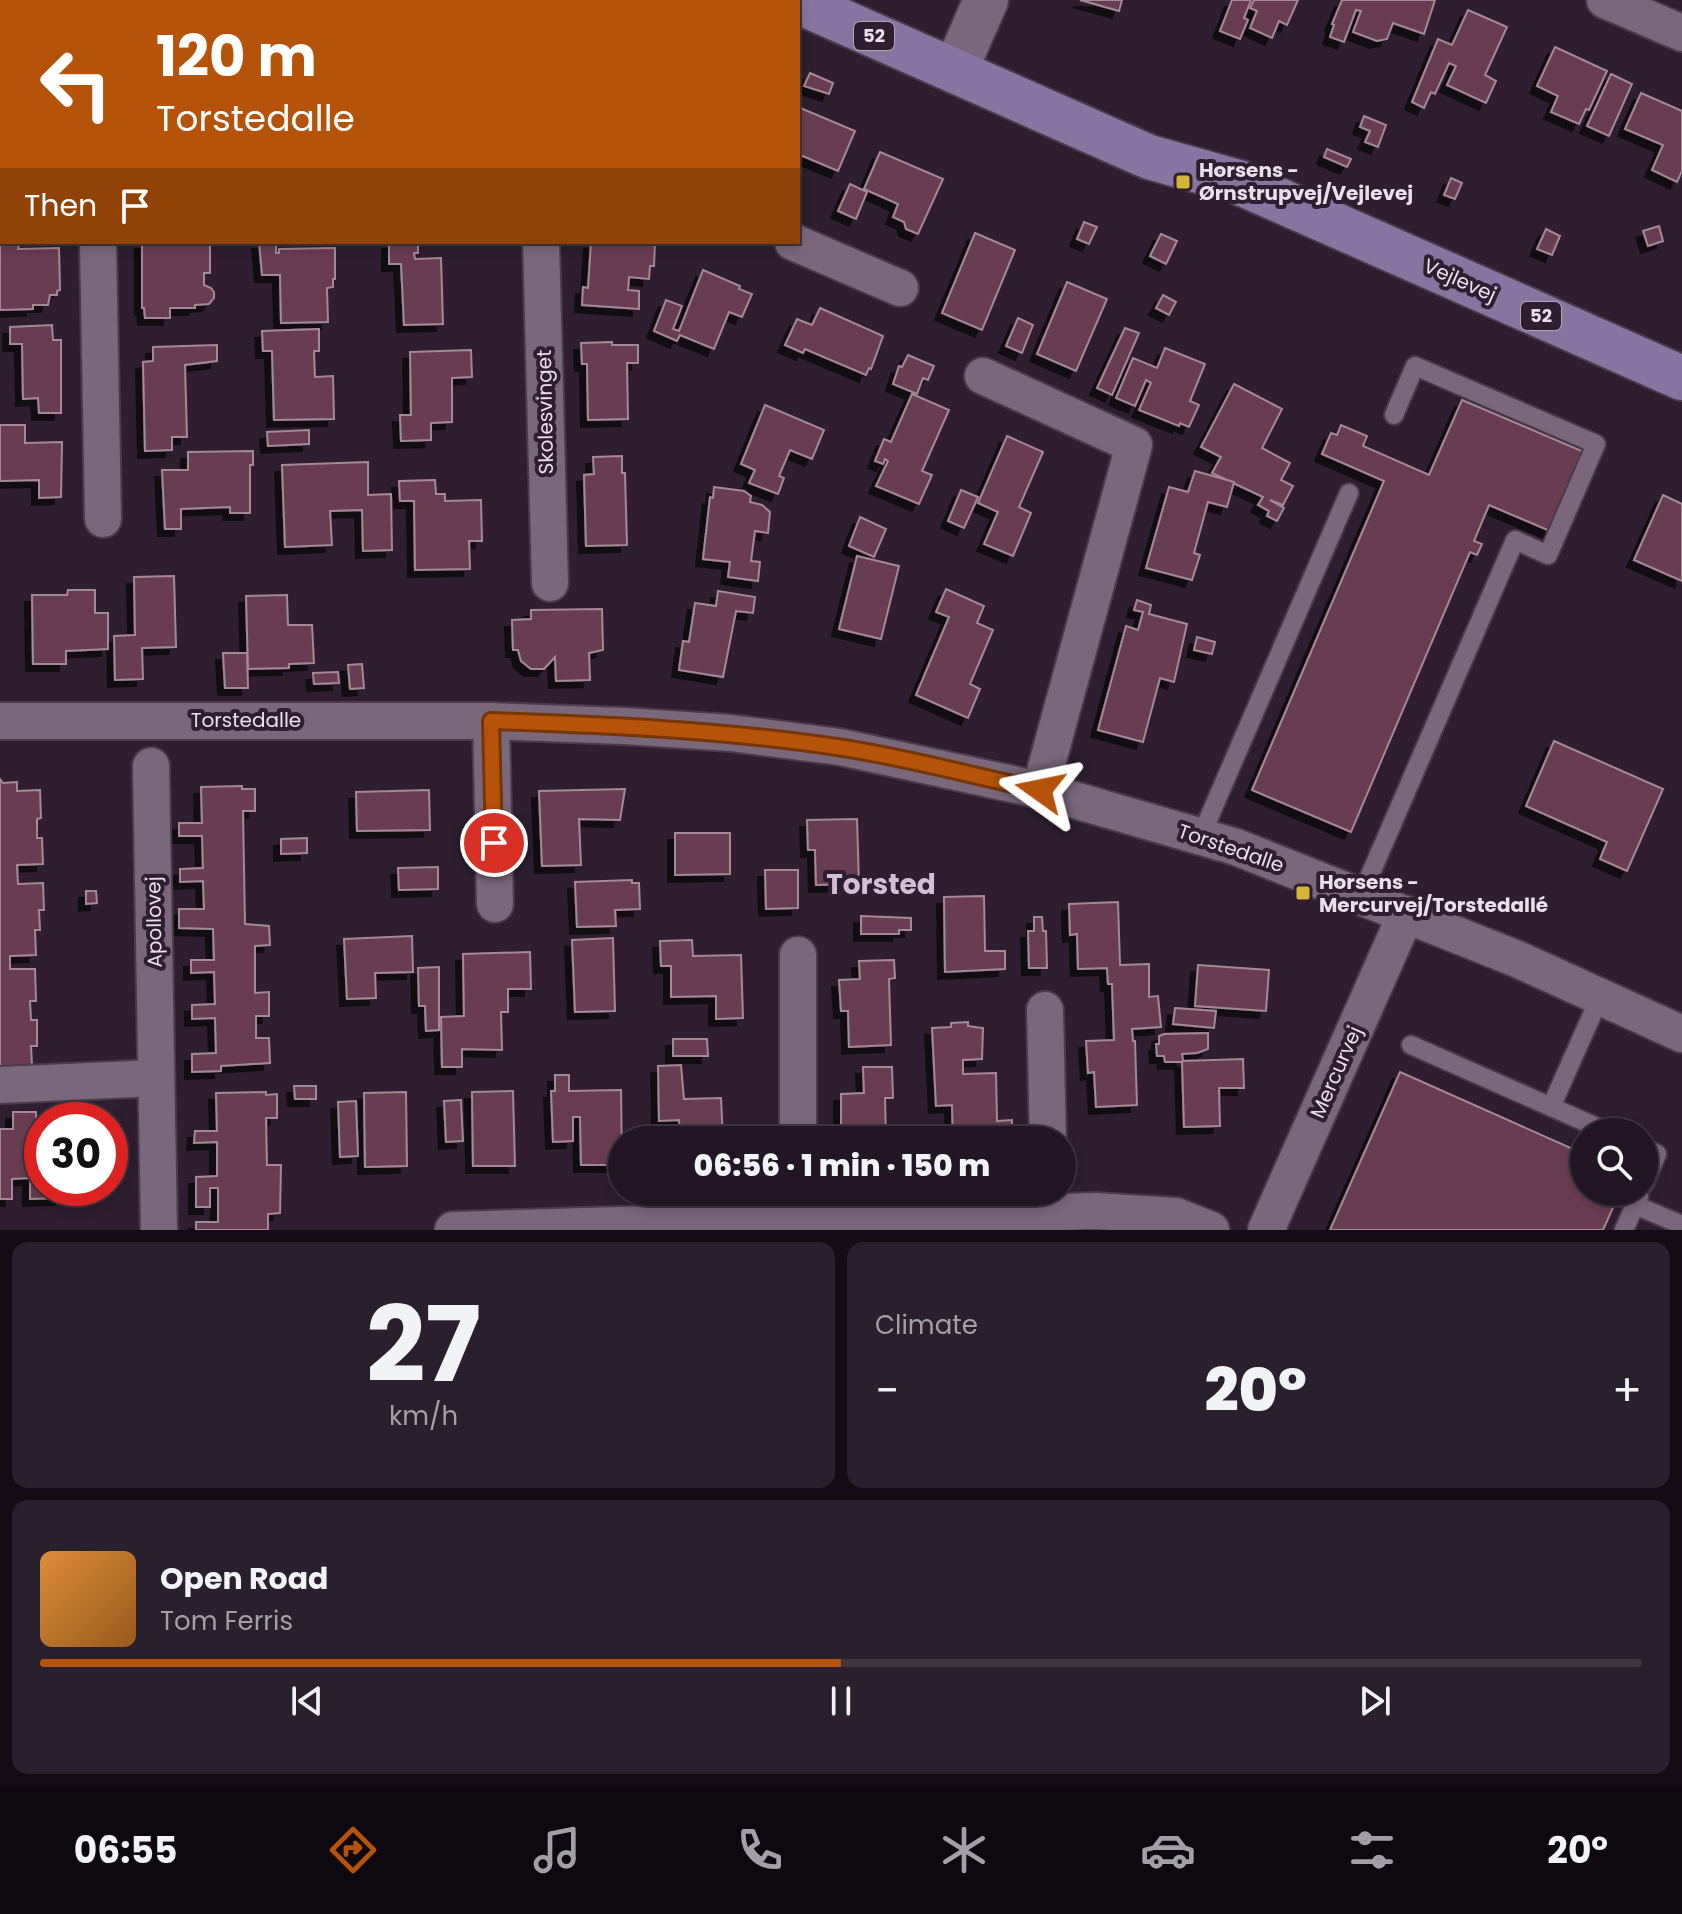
<!DOCTYPE html>
<html lang="en">
<head>
<meta charset="utf-8">
<style>
	:root { --surface:#221624; --page:#2a1f2c; --text:#f1f3f6; --muted:#a29fa6; --line:#3f3541; --accent:#b45309 }
	body { margin:0; font-family:Poppins,sans-serif; background:var(--page); color:var(--text); height:100vh; display:flex; flex-direction:column; font-size:30px; white-space:nowrap }
	* { box-sizing:border-box; margin:0 }
	p { font-size:26px; color:var(--muted) }
	.icon { flex:none; width:44px; height:44px; fill:none; stroke:currentColor; stroke-width:2; stroke-linecap:round; stroke-linejoin:round }
	.map { position:relative; height:1230px; overflow:hidden }
	.side { display:flex; flex-direction:column; gap:12px; padding:12px; background:#130c14; flex:1 }
	.side>* { flex:none }
	.banner { position:absolute; left:0px; top:0px; width:800px; height:244px; box-shadow:0 4px 12px #0003,0 0 0 2px var(--line); background:#b45309; color:#fff; overflow:hidden }
	.fabs { position:absolute; left:1570px; top:1118px; display:grid; gap:16px }
	.fabs a { display:grid; place-items:center; width:88px; height:88px; border-radius:50%; background:var(--surface); box-shadow:0 4px 12px #0003,0 0 0 2px var(--line); font-size:40px }
	.speed { position:absolute; left:24px; top:1102px; display:flex; gap:16px; font-size:40px; font-weight:700; text-align:center }
	.speed>* { display:grid; place-content:center; width:104px; height:104px; border-radius:50%; background:var(--surface); box-shadow:0 4px 12px #0003,0 0 0 2px var(--line); line-height:1 }
	.speed .limit { border:12px solid #d22; background:#fff; color:#111 }
	.pin { position:absolute; display:grid; place-items:center; width:68px; height:68px; color:#fff; margin:-34px; border:4px solid #fff; border-radius:50%; box-shadow:0 2px 8px #0007 }
	.me { position:absolute; width:88px; margin:-44px; rotate:282deg; stroke-linejoin:round; filter:drop-shadow(0 0 6px #0008) }
	.turn { display:flex; align-items:center; gap:28px; height:168px; padding:0 24px; font-size:36px }
	.turn .icon { width:104px; height:104px; stroke-width:2.5 }
	.turn b { display:block; font-size:56px; line-height:68px }
	.then { display:flex; align-items:center; height:76px; padding:0 24px; background:#0003; gap:16px; font-size:30px }
	.big { font-size:60px; font-weight:800; line-height:1.1 }
	.side .widget { flex:1; display:flex; flex-direction:column; justify-content:center; gap:12px; min-width:0; padding:0 28px; border-radius:16px; background:var(--page) }
	.side .dial { align-items:center; gap:0 }
	.dial b { font-size:104px; line-height:1 }
	.song { display:flex; align-items:center; gap:24px }
	.cover { width:96px; height:96px; border-radius:12px; background:linear-gradient(135deg,hsl(30 70% 55%),hsl(30 70% 35%)) }
	.played { height:8px; border-radius:4px; background:linear-gradient(90deg,var(--accent) 50%,var(--line) 50%) }
	.keys { display:flex; justify-content:space-around; direction:ltr }
	.heat { display:flex; justify-content:space-between; align-items:center; font-size:44px; direction:ltr }
	.side .tiles { flex:1; display:grid; gap:12px; grid-template-columns:1fr 1fr }
	.widget:last-child { grid-column:span 2 }
	.trip { position:absolute; left:608px; top:1126px; width:468px; height:80px; border-radius:40px; background:var(--surface); box-shadow:0 4px 12px #0003,0 0 0 2px var(--line); font-weight:800; line-height:80px; text-align:center }
	.tab-bar { display:flex; height:128px; justify-content:space-around; align-items:center; background:#0e090e; color:var(--muted) }
	.tab-bar .icon { width:56px; height:56px }
	.tab-bar .current { color:var(--accent) }
	.tab-bar b { font-size:36px; color:var(--text) }
	.map>svg:first-child { display:block }
</style>
</head>
<body>
<div class="map">
<svg width="1682" height="1230" viewBox="0 0 1682 1230">
	<defs>
		<filter id="shadow"><feDropShadow dx="-7" dy="7" stdDeviation="0" flood-color="#0009"/></filter>
	</defs>
	<rect width="100%" height="100%" fill="#2e1e30"/>
	<g fill="#683c51" stroke="#a58895" stroke-width="2" filter="url(#shadow)">
		<polygon points="382,0 448,0 381,2"/>
		<polygon points="1080,0 1122,0 1119,11"/>
		<polygon points="1232,0 1251,0 1244,18 1248,20 1240,39 1220,31"/>
		<polygon points="1254,0 1298,0 1287,25 1279,21 1272,38 1250,28 1257,11 1250,8"/>
		<polygon points="1342,0 1435,0 1424,34 1393,23 1387,39 1377,41 1353,32 1361,11 1356,10 1344,42 1330,37 1334,25 1332,24"/>
		<polygon points="1468,10 1507,27 1485,75 1496,81 1486,103 1447,85 1456,66 1449,63 1435,94 1431,92 1424,108 1412,102 1438,39 1452,45"/>
		<polygon points="1555,47 1607,71 1589,110 1586,109 1579,124 1551,112 1558,96 1537,86"/>
		<rect x="0" y="48" width="2" height="56"/>
		<polygon points="810,73 833,83 829,94 804,86"/>
		<polygon points="1611,74 1632,84 1609,136 1587,126"/>
		<polygon points="1641,93 1682,111 1682,171 1677,182 1652,170 1663,145 1625,129"/>
		<polygon points="798,107 855,131 838,171 798,154"/>
		<polygon points="0,115 2,115 0,190"/>
		<polygon points="1364,116 1386,125 1378,147 1365,142 1370,131 1360,127"/>
		<polygon points="1327,149 1351,159 1347,167 1324,157"/>
		<polygon points="880,152 943,179 918,234 906,229 904,222 893,217 898,204 864,189"/>
		<polygon points="1451,178 1462,183 1455,199 1444,195"/>
		<polygon points="850,184 867,192 856,219 838,211"/>
		<polygon points="1084,222 1097,227 1089,244 1077,239"/>
		<polygon points="1659,226 1663,241 1648,246 1643,231"/>
		<polygon points="0,227 2,242 20,242 18,249 59,248 60,290 57,291 57,295 50,295 48,305 33,305 33,309 0,310"/>
		<polygon points="1546,229 1560,236 1552,255 1537,249"/>
		<polygon points="975,233 1015,250 982,330 942,313"/>
		<polygon points="1161,234 1177,241 1166,264 1150,256"/>
		<polygon points="142,242 210,242 210,273 204,273 204,285 211,288 214,292 214,298 209,304 195,305 195,308 170,308 170,318 145,318 144,308 142,308"/>
		<polygon points="259,242 276,242 276,253 279,253 279,249 335,248 335,279 333,279 333,287 327,288 328,322 281,323 280,275 262,275"/>
		<polygon points="389,242 418,242 418,253 414,253 415,259 441,258 443,324 404,325 401,264 389,264"/>
		<polygon points="591,242 655,242 654,266 650,266 649,279 629,277 628,290 639,291 639,309 582,305 583,287 588,288"/>
		<polygon points="703,270 740,286 739,289 752,294 742,317 729,312 714,349 680,335 677,341 654,331 666,300 682,306 673,329 679,331"/>
		<polygon points="1067,282 1107,299 1076,371 1037,354"/>
		<polygon points="1163,295 1176,302 1169,315 1156,308"/>
		<polygon points="820,308 883,336 871,369 869,368 866,375 805,349 803,353 785,345 797,319 812,325"/>
		<polygon points="1018,318 1033,325 1022,353 1006,346"/>
		<polygon points="52,325 53,340 61,340 61,413 39,413 38,398 23,399 22,344 10,344 10,327"/>
		<polygon points="1125,328 1139,333 1112,395 1097,388"/>
		<polygon points="319,329 319,351 314,351 315,377 333,376 334,419 274,420 272,351 263,351 262,331"/>
		<polygon points="612,342 612,345 638,345 638,363 627,363 628,419 588,420 587,364 582,364 581,343"/>
		<polygon points="217,345 217,361 185,365 187,437 172,437 172,450 145,451 143,362 153,361 153,347"/>
		<polygon points="1165,348 1205,364 1190,401 1199,405 1189,427 1180,423 1179,426 1139,410 1151,383 1146,380 1135,406 1116,398 1133,358 1157,368"/>
		<polygon points="471,350 472,377 452,378 452,422 431,423 431,440 401,441 400,415 411,415 410,352"/>
		<polygon points="908,355 934,366 928,380 923,378 917,394 893,384 899,366 902,367"/>
		<polygon points="1234,384 1282,409 1262,448 1290,463 1281,480 1293,486 1283,505 1270,500 1284,508 1277,521 1267,516 1269,511 1258,505 1263,497 1212,473 1221,457 1201,447"/>
		<polygon points="912,394 949,410 922,471 932,475 919,504 876,486 888,461 885,459 883,464 875,461 884,439 891,442"/>
		<polygon points="1462,400 1584,452 1550,531 1489,505 1474,541 1482,544 1477,555 1470,552 1351,832 1252,790 1384,481 1322,454 1331,433 1337,435 1341,425 1367,436 1363,446 1429,475"/>
		<polygon points="765,405 824,430 812,459 790,450 779,476 784,478 778,494 749,483 755,470 741,464"/>
		<polygon points="0,425 25,425 25,443 62,442 61,497 39,498 39,480 0,481"/>
		<polygon points="309,430 309,444 268,446 267,432"/>
		<polygon points="1007,436 1043,452 1019,507 1031,513 1013,556 984,544 998,512 978,503"/>
		<polygon points="253,451 253,465 250,465 250,513 230,513 230,507 181,509 181,529 165,529 162,470 188,470 188,452"/>
		<polygon points="622,456 622,473 625,473 627,545 586,546 584,475 594,474 593,457"/>
		<polygon points="368,462 368,495 391,494 392,550 363,551 362,510 330,511 332,545 285,547 282,465"/>
		<polygon points="1195,471 1234,482 1227,507 1208,502 1194,553 1200,555 1192,580 1146,568 1169,487 1188,492"/>
		<polygon points="435,480 436,494 445,494 445,501 481,500 482,541 469,541 470,569 415,570 414,501 400,501 399,481"/>
		<polygon points="714,487 744,491 751,496 750,502 762,505 770,512 768,533 755,531 751,561 760,562 758,581 728,577 730,562 703,559 710,497 713,498"/>
		<polygon points="961,490 978,497 964,528 948,521"/>
		<polygon points="1663,495 1682,504 1682,581 1634,560"/>
		<polygon points="860,517 886,529 874,557 849,546"/>
		<polygon points="857,556 899,566 881,639 839,629"/>
		<polygon points="174,576 176,647 142,648 143,679 115,680 114,636 135,635 134,577"/>
		<polygon points="946,589 984,606 977,623 993,630 970,684 980,689 968,718 916,695 949,617 936,612"/>
		<polygon points="68,590 95,590 95,613 108,613 108,649 66,651 66,664 33,664 32,595 67,595"/>
		<polygon points="718,591 755,597 753,613 736,611 723,677 679,670 683,641 689,642 695,603 716,606"/>
		<polygon points="287,595 288,625 312,625 314,663 289,664 289,668 248,669 246,596"/>
		<polygon points="1137,600 1151,605 1149,614 1187,624 1174,682 1160,678 1143,742 1098,730 1126,626 1138,630 1143,612 1134,610"/>
		<polygon points="602,609 603,650 589,653 590,680 556,681 555,657 544,669 531,669 521,661 518,650 513,650 512,620 531,619 531,610"/>
		<polygon points="1197,637 1215,642 1212,654 1194,650"/>
		<polygon points="223,653 247,653 248,688 225,688"/>
		<polygon points="362,664 364,688 350,689 348,665"/>
		<polygon points="338,672 339,683 314,684 313,673"/>
		<polygon points="1554,741 1663,789 1627,871 1600,859 1607,842 1526,806"/>
		<polygon points="0,779 3,783 17,782 17,791 40,790 41,818 37,819 37,838 42,838 43,864 17,865 18,884 43,883 44,910 39,910 40,930 35,930 36,955 10,956 10,969 35,969 36,1001 30,1001 31,1020 37,1020 37,1046 31,1046 32,1066 0,1071"/>
		<polygon points="242,786 242,789 255,789 255,811 243,811 245,924 269,926 270,945 255,946 255,993 269,992 269,1016 256,1016 256,1038 269,1038 270,1063 221,1066 221,1071 192,1072 192,1054 216,1053 215,1018 192,1019 192,1005 215,1004 214,972 191,973 191,960 214,960 213,929 179,928 179,909 204,909 203,881 180,882 180,869 203,868 202,836 179,836 179,823 202,823 201,787"/>
		<polygon points="625,789 620,820 579,819 581,865 542,866 539,791"/>
		<polygon points="429,790 430,830 357,831 356,792"/>
		<polygon points="857,819 859,884 816,885 815,850 808,850 807,820"/>
		<polygon points="675,833 730,833 730,874 675,875"/>
		<polygon points="307,838 307,853 281,854 281,839"/>
		<polygon points="438,867 438,889 399,890 398,868"/>
		<polygon points="765,870 798,870 798,908 766,909"/>
		<polygon points="632,880 632,883 639,883 640,909 615,910 616,926 577,927 575,882"/>
		<polygon points="86,891 96,891 97,903 86,904"/>
		<polygon points="984,896 985,951 1005,951 1005,969 945,972 944,897"/>
		<polygon points="1118,902 1120,965 1149,964 1149,997 1158,996 1161,1027 1132,1029 1133,1041 1135,1041 1137,1105 1096,1107 1094,1072 1088,1073 1086,1041 1114,1040 1112,984 1108,984 1107,968 1078,969 1077,934 1070,935 1069,904"/>
		<polygon points="861,916 911,918 911,930 899,930 899,934 861,934"/>
		<polygon points="1034,917 1042,917 1043,931 1046,931 1047,968 1029,968 1028,931 1034,931"/>
		<polygon points="412,936 413,972 375,973 376,998 347,999 344,939"/>
		<polygon points="613,938 615,1011 575,1012 572,940"/>
		<polygon points="692,940 693,956 741,955 743,1018 716,1019 716,996 671,997 671,966 661,966 660,941"/>
		<polygon points="530,952 531,989 508,989 508,1012 501,1012 502,1050 462,1049 462,1067 442,1067 441,1017 464,1016 463,954"/>
		<polygon points="894,960 895,978 889,979 891,1045 849,1047 848,1011 841,1011 839,980 860,979 859,961"/>
		<polygon points="1198,965 1269,970 1266,1011 1195,1006"/>
		<polygon points="439,967 439,1030 426,1031 425,1006 419,1006 418,968"/>
		<polygon points="1175,1008 1216,1011 1214,1028 1173,1024"/>
		<polygon points="968,1022 968,1026 983,1028 982,1059 963,1060 963,1074 996,1073 997,1121 1012,1120 1012,1140 953,1140 952,1105 936,1106 932,1028 951,1027 951,1023"/>
		<polygon points="1208,1033 1208,1049 1197,1053 1182,1054 1183,1061 1243,1059 1244,1088 1219,1088 1220,1126 1184,1127 1182,1062 1165,1062 1164,1056 1157,1056 1156,1044 1159,1044 1159,1036 1164,1034"/>
		<polygon points="673,1039 707,1039 708,1056 673,1056"/>
		<polygon points="681,1065 684,1099 721,1098 723,1140 680,1140 679,1120 659,1121 658,1066"/>
		<polygon points="863,1067 892,1067 893,1098 885,1098 886,1138 902,1138 902,1140 841,1140 841,1094 864,1093"/>
		<polygon points="1400,1072 1584,1154 1584,1192 1620,1192 1603,1230 1330,1230"/>
		<polygon points="555,1075 569,1075 569,1091 621,1090 622,1165 581,1165 580,1117 573,1117 573,1141 553,1142 551,1091 555,1091"/>
		<polygon points="294,1086 316,1086 316,1099 295,1099"/>
		<polygon points="513,1091 515,1166 473,1166 472,1092"/>
		<polygon points="266,1092 266,1095 277,1094 277,1118 266,1118 267,1165 281,1165 280,1213 268,1214 268,1230 196,1230 196,1222 218,1222 218,1188 210,1188 210,1207 196,1207 196,1177 217,1176 217,1142 194,1143 195,1131 217,1131 216,1093"/>
		<polygon points="406,1092 407,1166 365,1167 364,1093"/>
		<polygon points="461,1100 463,1141 446,1142 444,1101"/>
		<polygon points="356,1101 358,1156 340,1157 338,1102"/>
		<polygon points="71,1111 72,1120 53,1120 53,1112"/>
		<polygon points="13,1112 36,1112 36,1129 42,1129 42,1188 61,1188 62,1198 30,1199 30,1178 12,1179 12,1199 0,1199 0,1129 13,1129"/>
	</g>
	<g fill="none" stroke-linecap="round" stroke-linejoin="round">
		<g stroke="#493b4a" stroke-width="22">
			<g id="service">
				<polyline points="1201,836 1349,493"/>
				<polyline points="1361,896 1515,540 1548,555 1596,444 1415,366 1394,415"/>
				<polyline points="1411,1045 1608,1132"/>
				<polyline points="1551,1107 1600,997"/>
				<polyline points="1644,1148 1657,1154 1644,1184"/>
				<polyline points="1635,1205 1682,1225"/>
				<polyline points="1624,1230 1639,1196"/>
			</g>
		</g>
		<g stroke="#493b4a" stroke-width="40">
			<g id="minor">
				<polyline points="88,0 88,2"/>
				<polyline points="119,0 164,2"/>
				<polyline points="1605,0 1682,33"/>
				<polyline points="0,1 35,0"/>
				<polyline points="98,242 103,519"/>
				<polyline points="541,242 550,583"/>
				<polyline points="793,242 900,288"/>
				<polyline points="983,376 1134,445 1040,790"/>
				<polyline points="0,721 491,721 624,726 731,733 840,747 1040,790 1236,847 1517,959 1682,1034"/>
				<polyline points="491,721 495,904"/>
				<polyline points="151,766 159,1230"/>
				<polyline points="798,955 798,1140"/>
				<polyline points="1045,1010 1048,1140"/>
				<polyline points="0,1085 156,1078"/>
				<polyline points="453,1230 1095,1211 1176,1216 1211,1230"/>
				<polyline points="1266,1230 1406,914"/>
			</g>
		</g>
		<g stroke="#493b4a" stroke-width="48">
			<polyline id="tertiary" points="955,71 986,0"/>
		</g>
		<g stroke="#493b4a" stroke-width="48">
			<polyline id="primary" points="794,0 1149,157 1238,182 1682,378"/>
		</g>
		<use href="#service" stroke="#7a677c" stroke-width="18"/>
		<use href="#minor" stroke="#7a677c" stroke-width="36"/>
		<use href="#tertiary" stroke="#7a677c" stroke-width="44"/>
		<use href="#primary" stroke="#8774a1" stroke-width="44"/>
	</g>
	<g fill="none" stroke-linecap="round" stroke-linejoin="round">
		<g stroke="#753606" stroke-width="20">
			<path id="route" d="M494,843L491,721C607,725 722,730 837,747C905,757 973,776 1040,790"/>
		</g>
		<use href="#route" stroke="#b45309" stroke-width="14"/>
	</g>
	<g fill="#d3b635" stroke="#2e1e30" stroke-width="3">
		<rect x="1175" y="174" width="16" height="16" rx="4"/>
		<rect x="1295" y="885" width="16" height="16" rx="4"/>
	</g>
	<g text-anchor="middle" stroke-width="8" stroke-linejoin="round" paint-order="stroke">
		<g fill="#2e1e30" stroke="#b2a5b3" stroke-width="2">
			<rect x="854" y="22" width="40" height="28" rx="6"/>
			<rect x="1521" y="302" width="40" height="28" rx="6"/>
		</g>
		<g font-size="18" font-weight="bold" fill="#eadfeb">
			<text x="874" y="42">52</text>
			<text x="1541" y="322">52</text>
		</g>
		<g font-size="20" font-weight="bold" fill="#eadfeb" stroke="#2e1e30" text-anchor="start">
			<text x="1199" y="177">Horsens -<tspan x="1199" dy="23">Ørnstrupvej/Vejlevej</tspan></text>
			<text x="1319" y="889">Horsens -<tspan x="1319" dy="23">Mercurvej/Torstedallé</tspan></text>
		</g>
		<g font-size="20" fill="#eadfeb" stroke="#2e1e30">
			<text transform="translate(1460 280) rotate(24)" y="7">Vejlevej</text>
			<text transform="translate(545 412) rotate(-91)" y="7">Skolesvinget</text>
			<text x="246" y="727">Torstedalle</text>
			<text transform="translate(1231 848) rotate(19)" y="7">Torstedalle</text>
			<text transform="translate(154 922) rotate(-91)" y="7">Apollovej</text>
			<text transform="translate(1336 1072) rotate(-66)" y="7">Mercurvej</text>
		</g>
		<g font-size="28" font-weight="bold" fill="#d4bed5" stroke="#2e1e30">
			<text x="881" y="894">Torsted</text>
		</g>
	</g>
</svg>
<div class="fabs">
<a><svg class="icon" aria-label="search" viewBox="0 0 24 24"><circle cx="10" cy="10" r="6"/><path d="M15 15l6 6"/></svg></a>
</div>
<div class="speed"><div class="limit">30</div></div>
<div class="pin" style="left:494px;top:843px;background:#d93025"><svg class="icon" aria-label="arrive" viewBox="0 0 24 24"><path d="M6 21V4h12l-3 4 3 4H6"/></svg></div>
<svg class="me" style="left:1040px;top:790px" viewBox="-20 -20 40 40"><path d="M0-17L14 15 0 8-14 15z" fill="#b45309" stroke="#fff" stroke-width="4"/></svg>
<div class="trip">06:56 · 1 min · 150 m</div>
<div class="banner">
<div class="turn"><svg class="icon" aria-label="left" viewBox="0 0 24 24"><path d="M17 20v-9H6M10 6l-5 5 5 5"/></svg><div><b>120 m</b>Torstedalle</div></div>
<div class="then">Then<svg class="icon" aria-label="arrive" viewBox="0 0 24 24"><path d="M6 21V4h12l-3 4 3 4H6"/></svg></div>
</div>
</div>
<section class="side">
<div class="tiles">
<div class="widget dial"><b>27</b><p>km/h</p></div>
<div class="widget"><p>Climate</p>
<div class="heat"><a>−</a><b class="big">20°</b><a>+</a></div>
</div>
<div class="widget">
<div class="song"><i class="cover"></i><div><b>Open Road</b><p>Tom Ferris</p></div></div>
<div class="played"></div>
<div class="keys"><svg class="icon" aria-label="previous" viewBox="0 0 24 24"><path d="M18 5L8 12l10 7zM5 5v14"/></svg><svg class="icon" aria-label="pause" viewBox="0 0 24 24"><path d="M8 5v14M16 5v14"/></svg><svg class="icon" aria-label="next" viewBox="0 0 24 24"><path d="M6 5l10 7-10 7zM19 5v14"/></svg></div>
</div>
</div>
</section>
<nav class="tab-bar">
<b>06:55</b>
<svg class="icon current" aria-label="directions" viewBox="0 0 24 24"><path d="M12 3l9 9-9 9-9-9zM9 14v-3h6M13 9l2 2-2 2"/></svg>
<svg class="icon" aria-label="music" viewBox="0 0 24 24"><path d="M9 18V5l10-2v13"/><circle cx="6" cy="18" r="3"/><circle cx="16" cy="16" r="3"/></svg>
<svg class="icon" aria-label="phone" viewBox="0 0 24 24"><path d="M5 4h4l2 5-3 2q2 4 5 5l2-3 5 2v4C11 20 4 13 5 4z"/></svg>
<svg class="icon" aria-label="climate" viewBox="0 0 24 24"><path d="M12 3v18M4 7l16 10M4 17L20 7"/></svg>
<svg class="icon" aria-label="car" viewBox="0 0 24 24"><path d="M5 17H2v-5l4-1 3-4h7l3 4 3 1v5h-3M9 17h6M6 11h13"/><circle cx="7" cy="17" r="2"/><circle cx="17" cy="17" r="2"/></svg>
<svg class="icon" aria-label="filters" viewBox="0 0 24 24"><path d="M4 7h16M4 17h16"/><circle cx="9" cy="7" r="2"/><circle cx="15" cy="17" r="2"/></svg>
<b>20°</b>
</nav>
</body>
</html>
